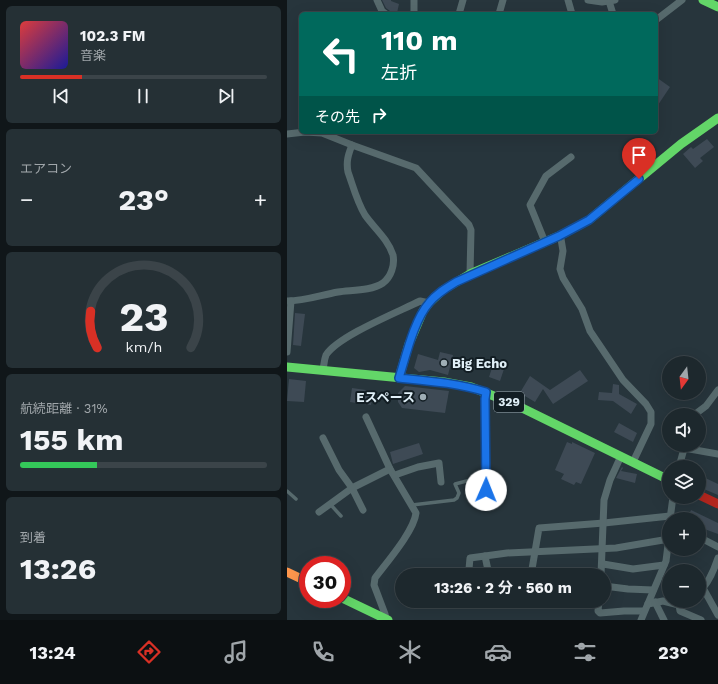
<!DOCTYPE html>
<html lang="ja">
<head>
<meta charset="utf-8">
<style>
	:root { --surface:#1d282d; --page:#253035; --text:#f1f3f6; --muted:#a0a6aa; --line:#3b4449; --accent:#d93025 }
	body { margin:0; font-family:"Work Sans","Noto Sans JP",sans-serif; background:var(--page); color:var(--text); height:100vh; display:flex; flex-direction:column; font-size:15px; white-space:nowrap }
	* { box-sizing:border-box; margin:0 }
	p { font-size:13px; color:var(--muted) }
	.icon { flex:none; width:22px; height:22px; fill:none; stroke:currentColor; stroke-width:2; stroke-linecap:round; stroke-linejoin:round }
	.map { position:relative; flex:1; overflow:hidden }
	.side { display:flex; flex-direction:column; gap:6px; padding:6px; background:#101619; width:287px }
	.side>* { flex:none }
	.guide { position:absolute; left:12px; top:12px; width:359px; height:122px; border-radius:6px; box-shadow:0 4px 16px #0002,0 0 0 1px var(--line); background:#00695c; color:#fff; overflow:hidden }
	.needle { width:26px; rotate:195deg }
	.buttons { position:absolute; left:375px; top:356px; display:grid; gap:8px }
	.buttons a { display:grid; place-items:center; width:44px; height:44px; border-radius:50%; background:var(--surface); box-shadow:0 4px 16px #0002,0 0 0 1px var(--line); font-size:20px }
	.speed { position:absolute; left:12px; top:556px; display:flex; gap:8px; font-size:20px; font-weight:700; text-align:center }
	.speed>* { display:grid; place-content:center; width:52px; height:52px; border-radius:50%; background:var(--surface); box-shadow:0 4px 16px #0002,0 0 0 1px var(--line); line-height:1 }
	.speed .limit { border:6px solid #d22; background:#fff; color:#111 }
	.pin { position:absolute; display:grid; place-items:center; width:34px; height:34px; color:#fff; margin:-41px -17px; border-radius:50% 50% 50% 0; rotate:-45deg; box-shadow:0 0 4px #0007 }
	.pin .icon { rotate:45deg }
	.me { position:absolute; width:44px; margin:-22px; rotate:1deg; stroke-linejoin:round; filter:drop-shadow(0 0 3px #0008) }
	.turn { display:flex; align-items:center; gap:14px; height:84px; padding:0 16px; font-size:18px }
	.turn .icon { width:52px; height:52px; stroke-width:2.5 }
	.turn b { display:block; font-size:28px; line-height:34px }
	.then { display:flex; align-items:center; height:38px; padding:0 16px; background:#0003; gap:8px; font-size:15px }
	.big { font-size:30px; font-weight:700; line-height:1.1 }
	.side .widget { flex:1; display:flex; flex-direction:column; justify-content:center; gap:6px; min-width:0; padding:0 14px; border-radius:6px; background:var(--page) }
	.side .dial { align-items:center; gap:0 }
	.dial svg { height:104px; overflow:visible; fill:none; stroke:var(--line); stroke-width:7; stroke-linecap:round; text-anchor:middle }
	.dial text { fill:var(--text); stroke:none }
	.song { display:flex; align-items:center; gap:12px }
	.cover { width:48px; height:48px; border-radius:6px; background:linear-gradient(135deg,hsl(0 70% 55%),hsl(240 70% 35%)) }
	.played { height:4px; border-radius:2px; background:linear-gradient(90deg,var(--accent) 25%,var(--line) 25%) }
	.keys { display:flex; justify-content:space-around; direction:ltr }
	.heat { display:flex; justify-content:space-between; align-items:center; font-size:22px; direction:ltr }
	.charge { height:6px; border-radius:3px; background:linear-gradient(90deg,#34c759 31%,var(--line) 0) }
	.trip { position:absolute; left:108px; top:568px; width:216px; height:40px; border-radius:20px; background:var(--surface); box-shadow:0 4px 16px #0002,0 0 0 1px var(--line); font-weight:700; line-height:40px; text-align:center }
	.tab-bar { display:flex; height:64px; justify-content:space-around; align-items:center; background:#0c1012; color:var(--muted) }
	.tab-bar .icon { width:28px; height:28px }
	.tab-bar .current { color:var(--accent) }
	.tab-bar b { font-size:18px; color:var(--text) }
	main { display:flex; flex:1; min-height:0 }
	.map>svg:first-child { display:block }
</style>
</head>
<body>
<main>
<section class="side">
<div class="widget">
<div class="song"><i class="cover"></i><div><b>102.3 FM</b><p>音楽</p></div></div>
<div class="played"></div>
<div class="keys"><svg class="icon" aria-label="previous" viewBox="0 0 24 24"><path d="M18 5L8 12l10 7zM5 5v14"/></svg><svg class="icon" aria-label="pause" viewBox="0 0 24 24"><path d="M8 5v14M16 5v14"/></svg><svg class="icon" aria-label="next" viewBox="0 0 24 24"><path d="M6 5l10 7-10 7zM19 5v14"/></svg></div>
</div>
<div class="widget"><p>エアコン</p>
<div class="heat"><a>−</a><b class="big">23°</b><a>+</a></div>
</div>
<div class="widget dial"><svg viewBox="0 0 100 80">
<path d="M14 69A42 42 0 1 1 86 69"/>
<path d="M14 69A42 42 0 0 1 9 41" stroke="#d93025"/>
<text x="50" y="56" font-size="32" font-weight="700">23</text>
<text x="50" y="72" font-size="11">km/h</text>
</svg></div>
<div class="widget"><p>航続距離 · 31%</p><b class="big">155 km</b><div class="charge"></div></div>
<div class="widget"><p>到着</p><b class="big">13:26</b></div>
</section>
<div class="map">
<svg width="431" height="620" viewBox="0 0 431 620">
	<rect width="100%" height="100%" fill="#27353c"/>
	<g fill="#3e4a55">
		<polygon points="95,0 104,0 104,1 112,4 110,13 103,11 99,8"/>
		<polygon points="369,77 383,87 369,108"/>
		<polygon points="420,139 427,147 413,158 416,161 408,168 396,154 404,147 406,149"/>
		<polygon points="8,313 18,314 14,346 6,345"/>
		<polygon points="153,352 166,355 161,375 143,370 132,372 127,368 131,354 151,360"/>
		<polygon points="207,362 218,366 213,381 202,377"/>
		<polygon points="293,370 301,381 266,404 256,389 248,402 238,396 236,399 231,396 243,376 263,390"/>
		<polygon points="2,379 19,381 17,402 0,401"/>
		<polygon points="326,384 332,385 332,394 350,404 344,414 326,401 311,400 312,392 325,393"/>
		<polygon points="118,386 162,391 158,413 115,408 111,402 111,393"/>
		<polygon points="65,388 86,391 84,405 63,402"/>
		<polygon points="332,423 350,433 346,442 327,432"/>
		<polygon points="280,442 285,444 285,442 308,453 294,484 289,482 287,485 274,479 277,474 268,470"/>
		<polygon points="132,443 136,454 106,464 103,452"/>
		<polygon points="335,467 336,468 334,471 350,474 348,483 329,478"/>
		<polygon points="412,475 431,484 431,495 412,487"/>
		<polygon points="404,510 431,523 431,534 412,527 412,519 400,519"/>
	</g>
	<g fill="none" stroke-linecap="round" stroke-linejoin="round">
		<g stroke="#576a6d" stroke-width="3.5">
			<polyline points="0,491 9,499"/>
			<polyline points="43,504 54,516"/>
			<polyline points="125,505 167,500 170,498 172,493 168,484 199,476"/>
		</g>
		<g stroke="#576a6d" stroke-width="7">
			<polyline points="90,0 95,11 99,14"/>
			<polyline points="127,0 127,14"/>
			<polyline points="281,0 285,14"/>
			<polyline points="301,0 315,2 328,0"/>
			<polyline points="322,1 326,14"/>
			<polyline points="172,14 176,0"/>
			<polyline points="212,14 216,0"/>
			<polyline points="369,20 395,0"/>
			<polyline points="0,134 18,132 35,133 65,145 129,168 182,225 184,230 183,274"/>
			<polyline points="272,236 274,239 276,251 273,269 276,278 295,309 303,331 336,380 359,404 364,412 364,424 346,462"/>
			<polyline points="258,242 243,205 259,176 284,157"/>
			<path d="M0,301C18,301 34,295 51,292C65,290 84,291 96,283C104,277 108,265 106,255C101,239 87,228 78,215C70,202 66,186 61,172C59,162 61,155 65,145"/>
			<polyline points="0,352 4,301"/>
			<path d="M36,370C37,365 37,360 39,355C51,336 111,312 133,301L142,303"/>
			<polyline points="407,415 419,406 431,390"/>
			<path d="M79,417L103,469L129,513C127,531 100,562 88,578L87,585L98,614L99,619"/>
			<polyline points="36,438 52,470 65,488 103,469"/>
			<polyline points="397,448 431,454"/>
			<polyline points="392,467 398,445"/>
			<polyline points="108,475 131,467 152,463 154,482"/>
			<polyline points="199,490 198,399 199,392"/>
			<polyline points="32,512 65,488 76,510"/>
			<polyline points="383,519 386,497"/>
			<polyline points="412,537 431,547"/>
			<polyline points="316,564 346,569 377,565"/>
			<polyline points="182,569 183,558 198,556"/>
			<polyline points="244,575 252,528 317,523 383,516 388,519"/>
			<polyline points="314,575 245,573 222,571 202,575 198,556 220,553 329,548 382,539"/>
			<polyline points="314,575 317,500 323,480 334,456"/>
			<polyline points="317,586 341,589 366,590"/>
			<polyline points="416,588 431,615"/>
			<path d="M412,592C421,584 427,570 431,558"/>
			<polyline points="312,601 311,611 313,613 337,611 357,611"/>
			<polyline points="368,602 377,620"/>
			<polyline points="361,604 376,601 392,605 402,601"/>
			<polyline points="392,605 393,611 414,620"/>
			<polyline points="354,620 379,561 382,537"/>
		</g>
		<g stroke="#63d668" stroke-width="9">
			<polyline points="416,0 431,7"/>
			<polyline points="0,367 157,382 184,387 227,404 382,480"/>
			<polyline points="112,378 122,344 136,311 142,303 156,290 183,274 272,236 302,220 394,144 431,118"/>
			<polyline points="55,598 101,620"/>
		</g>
		<polyline stroke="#ff974d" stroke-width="9" points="0,572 21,582"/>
		<polyline stroke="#b3261e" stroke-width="9" points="412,495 431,504"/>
	</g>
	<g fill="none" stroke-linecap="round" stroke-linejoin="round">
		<g stroke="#114b97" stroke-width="10">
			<path id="route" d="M199,490L198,399L199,392C170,383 142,381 112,378C119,356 127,320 142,303C149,294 159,288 169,282L272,236L302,220L352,179"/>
		</g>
		<use href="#route" stroke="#1a73e8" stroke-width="7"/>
	</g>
	<g fill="#9faeb6" stroke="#121d23" stroke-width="1.5">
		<circle cx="157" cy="363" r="4"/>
		<circle cx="136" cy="397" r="4"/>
	</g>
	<g text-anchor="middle" stroke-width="4" stroke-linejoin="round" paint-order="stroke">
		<rect fill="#121d23" stroke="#a2b0b7" stroke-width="1" x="207" y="392" width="30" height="20" rx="3"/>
		<g font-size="12" font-weight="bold" fill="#e0eff7">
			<text x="222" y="406">329</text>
		</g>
		<g font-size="13" font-weight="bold" fill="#e0eff7" stroke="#121d23" text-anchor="start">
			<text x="165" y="368">Big Echo</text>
			<text x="128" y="402" text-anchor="end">Eスペース</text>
		</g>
	</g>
</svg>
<div class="buttons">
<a><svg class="needle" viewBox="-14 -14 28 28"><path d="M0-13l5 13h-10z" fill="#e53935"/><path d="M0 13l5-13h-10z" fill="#a0a6aa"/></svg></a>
<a><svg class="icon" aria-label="sound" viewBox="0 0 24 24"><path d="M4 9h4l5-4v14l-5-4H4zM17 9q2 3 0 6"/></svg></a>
<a><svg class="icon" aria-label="layers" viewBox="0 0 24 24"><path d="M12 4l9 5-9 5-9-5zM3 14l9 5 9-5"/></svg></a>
<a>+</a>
<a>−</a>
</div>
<div class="speed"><div class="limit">30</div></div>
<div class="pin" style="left:352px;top:179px;background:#d93025"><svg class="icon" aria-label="arrive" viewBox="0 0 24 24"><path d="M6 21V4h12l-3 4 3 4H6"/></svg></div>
<svg class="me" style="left:199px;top:490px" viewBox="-20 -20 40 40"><circle r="19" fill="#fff"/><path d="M0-13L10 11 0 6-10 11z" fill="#1a73e8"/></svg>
<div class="trip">13:26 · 2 分 · 560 m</div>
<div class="guide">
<div class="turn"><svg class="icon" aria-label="left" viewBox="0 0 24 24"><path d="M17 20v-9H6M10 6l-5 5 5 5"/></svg><div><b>110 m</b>左折</div></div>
<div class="then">その先<svg class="icon" aria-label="right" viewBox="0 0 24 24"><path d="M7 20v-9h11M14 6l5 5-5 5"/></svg></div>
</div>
</div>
</main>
<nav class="tab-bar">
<b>13:24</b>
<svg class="icon current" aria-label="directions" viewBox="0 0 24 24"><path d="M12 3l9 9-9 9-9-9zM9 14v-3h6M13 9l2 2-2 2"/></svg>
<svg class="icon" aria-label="music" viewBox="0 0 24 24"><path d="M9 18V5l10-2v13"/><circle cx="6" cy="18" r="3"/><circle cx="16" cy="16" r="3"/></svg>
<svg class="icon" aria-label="phone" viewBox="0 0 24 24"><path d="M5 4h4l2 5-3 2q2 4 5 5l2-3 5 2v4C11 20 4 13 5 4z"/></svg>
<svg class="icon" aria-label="climate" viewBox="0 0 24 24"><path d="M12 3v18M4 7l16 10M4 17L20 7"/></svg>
<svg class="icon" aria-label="car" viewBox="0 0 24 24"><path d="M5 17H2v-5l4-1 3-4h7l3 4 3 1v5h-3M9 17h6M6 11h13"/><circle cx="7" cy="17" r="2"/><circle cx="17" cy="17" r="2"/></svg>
<svg class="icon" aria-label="filters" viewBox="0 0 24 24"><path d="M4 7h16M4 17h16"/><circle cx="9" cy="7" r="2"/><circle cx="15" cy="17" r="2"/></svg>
<b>23°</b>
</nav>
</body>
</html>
